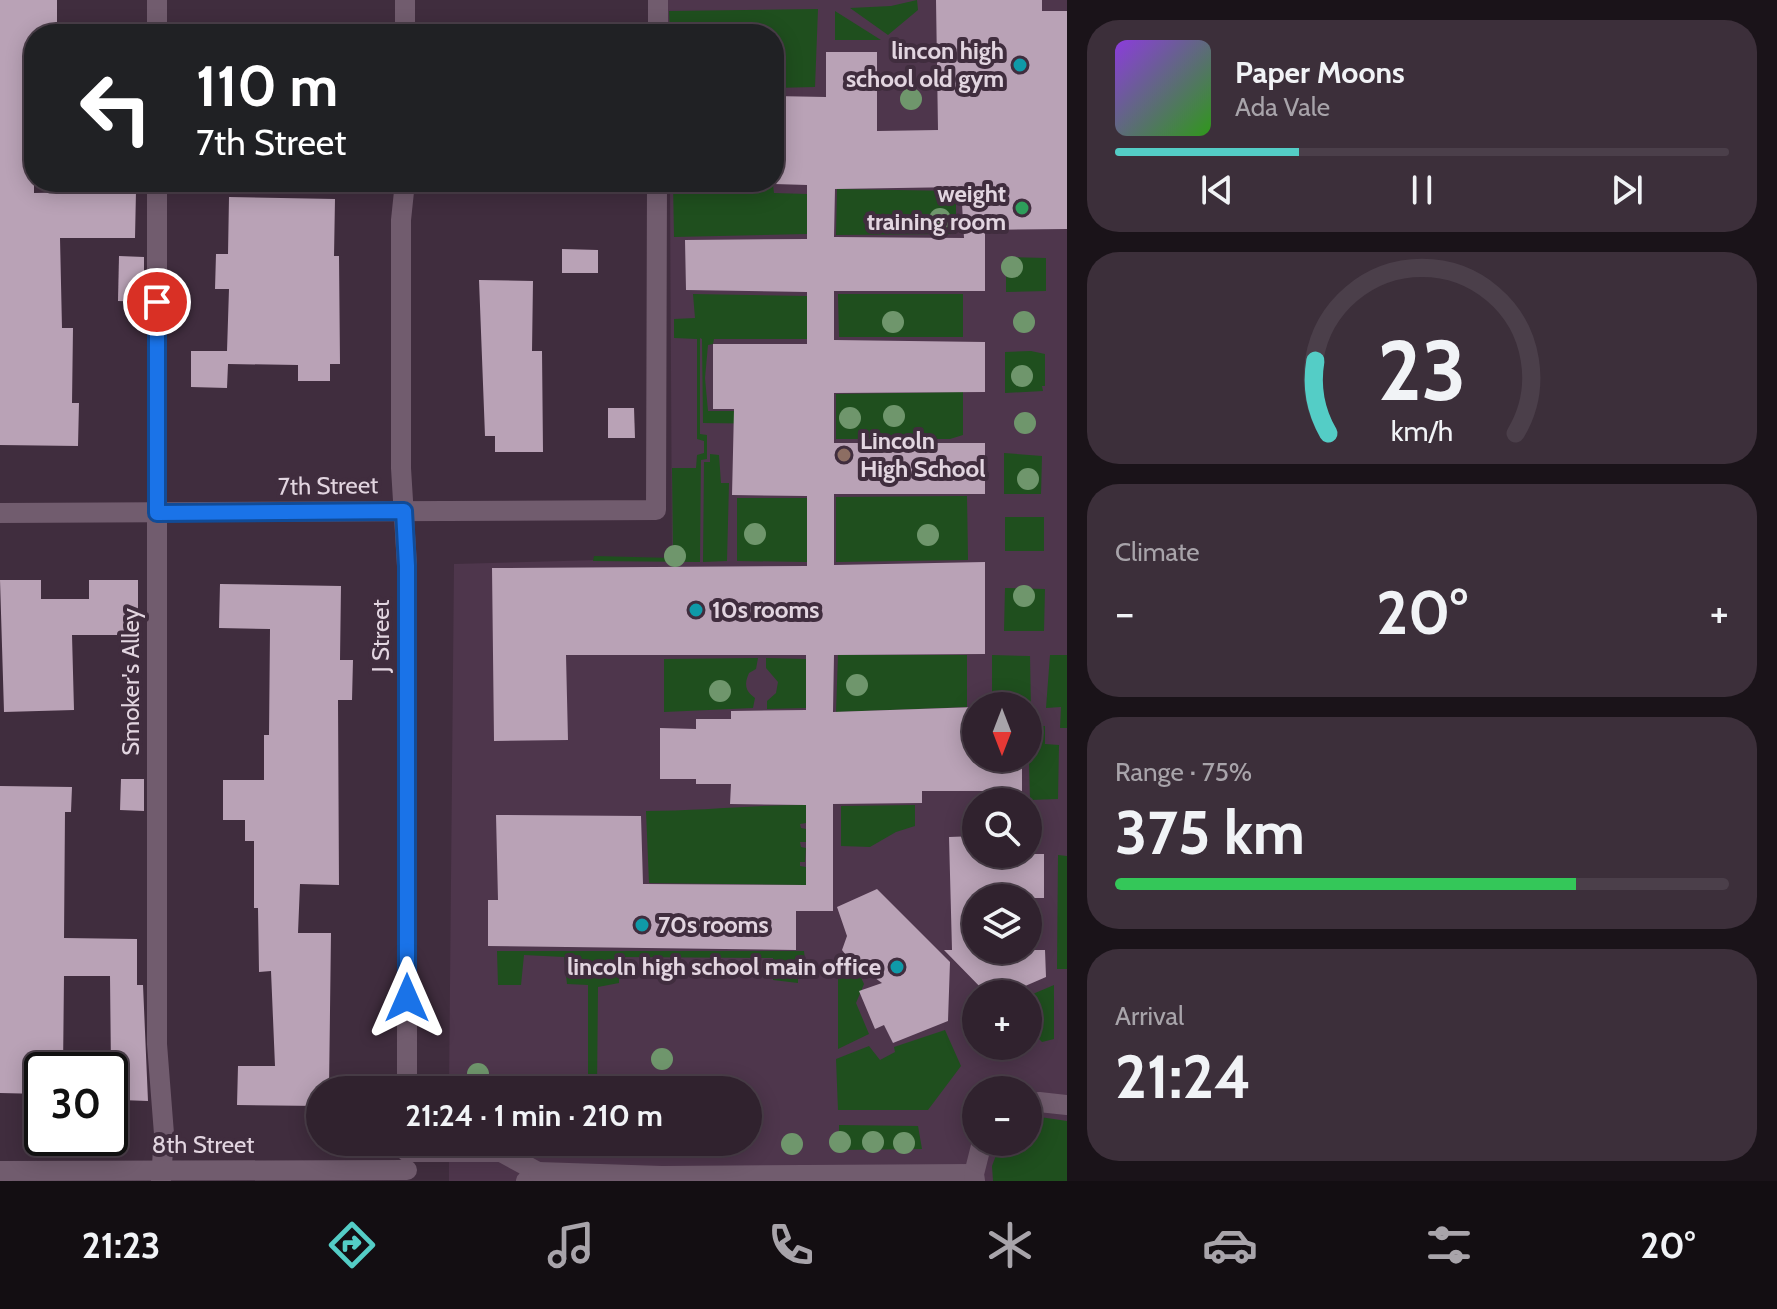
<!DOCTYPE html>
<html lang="en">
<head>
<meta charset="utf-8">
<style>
	:root { --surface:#30222e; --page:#3c2f3a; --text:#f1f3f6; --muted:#a8a4aa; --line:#4b3f4a; --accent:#54cdc6 }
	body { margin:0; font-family:Cabin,sans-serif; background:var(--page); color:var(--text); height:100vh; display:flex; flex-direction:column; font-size:30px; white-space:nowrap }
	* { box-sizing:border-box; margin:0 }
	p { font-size:26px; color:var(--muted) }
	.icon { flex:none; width:44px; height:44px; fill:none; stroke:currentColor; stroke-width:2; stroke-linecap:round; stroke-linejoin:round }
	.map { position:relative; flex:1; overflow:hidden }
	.sheet { display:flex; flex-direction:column; gap:20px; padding:20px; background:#1a1319; width:710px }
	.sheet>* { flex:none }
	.hud { position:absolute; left:24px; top:24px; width:760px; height:168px; border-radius:32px; box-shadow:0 4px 20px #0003,0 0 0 2px var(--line); background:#202124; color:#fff; overflow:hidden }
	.needle { width:52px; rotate:180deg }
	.tools { position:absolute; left:962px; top:692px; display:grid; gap:16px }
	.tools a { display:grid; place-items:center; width:80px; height:80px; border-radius:50%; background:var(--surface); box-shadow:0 4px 20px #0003,0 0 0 2px var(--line); font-size:40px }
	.speed { position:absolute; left:24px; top:1052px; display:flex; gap:16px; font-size:40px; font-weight:700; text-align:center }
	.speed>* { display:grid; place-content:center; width:104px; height:104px; border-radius:50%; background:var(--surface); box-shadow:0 4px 20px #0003,0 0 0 2px var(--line); line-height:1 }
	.speed .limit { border:4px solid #111; border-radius:12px; background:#fff; color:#111 }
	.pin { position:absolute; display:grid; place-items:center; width:68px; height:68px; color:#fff; margin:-34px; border:4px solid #fff; border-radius:50%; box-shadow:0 2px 8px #0007 }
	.me { position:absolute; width:88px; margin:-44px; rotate:0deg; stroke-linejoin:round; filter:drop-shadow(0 0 6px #0008) }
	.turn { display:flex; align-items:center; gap:28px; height:168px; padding:0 40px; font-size:36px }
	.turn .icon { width:104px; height:104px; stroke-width:2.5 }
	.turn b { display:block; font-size:56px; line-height:68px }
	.big { font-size:60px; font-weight:700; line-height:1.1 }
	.sheet .widget { flex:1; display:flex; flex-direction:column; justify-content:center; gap:12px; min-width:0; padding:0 28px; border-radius:32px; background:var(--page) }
	.sheet .dial { align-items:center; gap:0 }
	.dial svg { height:208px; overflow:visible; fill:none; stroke:var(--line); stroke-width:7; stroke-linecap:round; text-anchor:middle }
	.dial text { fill:var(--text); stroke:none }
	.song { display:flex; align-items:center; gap:24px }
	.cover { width:96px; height:96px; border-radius:12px; background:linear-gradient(135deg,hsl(270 70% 55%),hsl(110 70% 35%)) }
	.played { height:8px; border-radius:4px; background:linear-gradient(90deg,var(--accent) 30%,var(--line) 30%) }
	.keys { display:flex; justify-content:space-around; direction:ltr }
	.heat { display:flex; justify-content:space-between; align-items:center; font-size:44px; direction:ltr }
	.charge { height:12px; border-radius:6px; background:linear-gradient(90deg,#34c759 75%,var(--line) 0) }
	.trip { position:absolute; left:306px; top:1076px; width:456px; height:80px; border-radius:40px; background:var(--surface); box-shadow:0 4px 20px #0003,0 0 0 2px var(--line); font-weight:700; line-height:80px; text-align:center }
	.menu { display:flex; height:128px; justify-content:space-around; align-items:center; background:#130e12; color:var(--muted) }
	.menu .icon { width:56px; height:56px }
	.menu .on { color:var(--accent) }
	.menu b { font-size:36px; color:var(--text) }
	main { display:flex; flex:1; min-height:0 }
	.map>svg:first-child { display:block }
</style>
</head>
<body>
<main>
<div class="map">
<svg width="1067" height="1181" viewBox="0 0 1067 1181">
	<rect width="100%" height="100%" fill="#402d3e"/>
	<path fill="#4e364c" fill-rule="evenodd" d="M666,0H1067V1181H449V1142H748V1090H449L454,564L672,558L670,182H774V34H667ZM976,706H1028V758H976ZM976,802H1028V854H976ZM976,898H1028V950H976ZM976,994H1028V1046H976ZM976,1090H1028V1142H976Z"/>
	<g fill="#1f4f1e">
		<polygon points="917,0 918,10 888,35 850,8 891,6"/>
		<polygon points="818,9 815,87 774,88 774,34 670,34 669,11"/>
		<polygon points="835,11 881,40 835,40"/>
		<polygon points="673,182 773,185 774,193 807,194 807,234 674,237"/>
		<polygon points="837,189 956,191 956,234 836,235"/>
		<polygon points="1006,257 1046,258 1046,291 1006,292"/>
		<polygon points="693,294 807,296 807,339 714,339 713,344 708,345 705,378 708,411 807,411 783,424 703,423 702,339 700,338 700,434 707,435 707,459 701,460 700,562 593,561 594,556 673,558 672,468 696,468 697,455 704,453 704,441 697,439 697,339 674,338 674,319 695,318"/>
		<polygon points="838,294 963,294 963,337 839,337"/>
		<polygon points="1031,351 1045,354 1045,386 1042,386 1043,391 1005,393 1005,352"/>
		<polygon points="963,392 963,435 950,439 836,439 836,394"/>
		<polygon points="1004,453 1042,456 1041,494 1004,494"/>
		<polygon points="710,454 719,455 721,483 729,483 727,561 703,562 704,462 710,462"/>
		<polygon points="967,496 968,560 836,562 836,497"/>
		<polygon points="737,498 807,498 807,562 737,561"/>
		<rect x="1005" y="517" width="39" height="34"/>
		<polygon points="1005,588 1045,589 1044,631 1004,631"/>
		<polygon points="838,655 967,655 967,707 836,712"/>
		<polygon points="992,655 1030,656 1031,710 1028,706 992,706"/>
		<polygon points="1050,655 1067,655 1067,728 1060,728 1061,707 1046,708"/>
		<path d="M758,658L756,669L749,673C744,684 745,691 755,698L753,708L664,712V659Z"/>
		<polygon points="766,658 806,659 806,708 767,709 767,701 776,693 778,682 766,668"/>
		<polygon points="1028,725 1045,726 1045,744 1059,745 1058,799 1030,800"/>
		<path d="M806,805V823L800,824L801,828L806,829V842H800L801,847L806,848L805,862H800V866L806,867V885L649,883L646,811C700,811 752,805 806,805Z"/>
		<polygon points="915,805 915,826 896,832 870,847 841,846 841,806"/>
		<polygon points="1058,855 1067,856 1067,969 1057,969"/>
		<polygon points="497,951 804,951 805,960 798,959 798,963 805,965 805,970 798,971 804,974 805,979 798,979 798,983 773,980 773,958 619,957 619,983 598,987 597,1090 588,1090 588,985 567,984 564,957 524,955 521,985 498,985"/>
		<polygon points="857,969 864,984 856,1003 869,1034 838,1049 838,979"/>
		<polygon points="1054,985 1054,1039 1042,1042 1028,1028 1028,996"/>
		<polygon points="945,1030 961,1066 928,1110 838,1110 836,1059 869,1046 880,1060 895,1052 894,1047"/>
		<polygon points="1040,1117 1067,1121 1067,1181 993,1181 992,1166 1001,1142 1028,1142 1028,1120"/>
		<polygon points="839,1125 918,1126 922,1149 839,1150"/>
		<polygon points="570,1142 740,1142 740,1149 570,1148"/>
	</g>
	<g fill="#b9a2b6" fill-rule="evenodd">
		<polygon points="0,0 57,0 57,34 34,34 34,193 136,191 135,238 60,238 62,328 73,328 72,403 79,403 78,446 0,445"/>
		<path d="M936,0H1042V11H1067V229L985,230V291H834V340L985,342V392L834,393V443H985V494H834V565L985,562V654L834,655L833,712L976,707V758H1022V791H922V803L833,804V911H796V950L488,946V900H498L496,815L641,816L643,884L806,885V805L730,804L731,784H696V779H660V728L696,729V719H731V711L806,710V655H566L568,740L494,741L492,568L807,566V496L732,495L734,409H713V344H807V292L686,290L685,240L807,239V185L774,184V96L826,97V52H877V131L938,130ZM961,187L964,238L834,237L835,189Z"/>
		<polygon points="229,197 335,199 334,256 339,256 340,364 330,364 330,381 298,381 298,365 228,364 227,388 191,387 191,351 227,351 229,289 215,289 216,254 228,254"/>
		<polygon points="562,249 598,250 598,273 562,273"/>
		<polygon points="119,256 144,257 144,302 118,301"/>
		<polygon points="479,280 533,281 532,351 542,351 543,452 495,452 495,436 485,436"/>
		<polygon points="608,408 634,408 635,438 608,438"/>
		<polygon points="0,580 41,580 41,599 89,599 89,580 138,580 138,635 72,635 74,710 4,712"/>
		<polygon points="220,584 341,586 340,660 353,660 352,700 338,700 339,885 300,884 298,933 331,933 329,1090 320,1090 320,1106 237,1105 238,1066 275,1066 271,971 259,972 258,908 254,908 254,841 245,841 245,820 223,820 223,780 264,780 264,735 269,735 270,629 219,628"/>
		<polygon points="121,779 144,779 144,811 120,810"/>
		<polygon points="0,786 72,787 71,812 65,812 64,938 137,939 137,985 143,985 148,1101 121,1100 123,1070 111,1070 110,976 64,976 63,1070 42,1070 42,1094 0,1093"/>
		<polygon points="976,836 976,854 1044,854 1044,898 976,898 976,950 1045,950 1046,977 1007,994 987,994 944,950 952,950 949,837"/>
		<polygon points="877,889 950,962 948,1021 893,1043 884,1025 875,1029 859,991 882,983 849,959 842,950 847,936 837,907"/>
	</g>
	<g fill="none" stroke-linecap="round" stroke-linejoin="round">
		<g stroke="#715c6e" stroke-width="20">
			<polyline points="157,0 157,34"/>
			<polyline points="405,0 405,34"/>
			<polyline points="658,34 658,0"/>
			<polyline points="157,182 157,1044 164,1134 161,1181"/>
			<polyline points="405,182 401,220 401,468 407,566 407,1090"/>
			<polyline points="0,513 656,510 657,182"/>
			<polyline points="1028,1105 1039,1102 1067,1105"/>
			<polyline points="407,1152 501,1152 538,1172 526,1181"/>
			<polyline points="0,1171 407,1170"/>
			<polyline points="538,1172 662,1176 974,1174"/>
			<polyline points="975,1181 974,1174 982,1142"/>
		</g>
	</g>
	<g fill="#6f966c">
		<circle cx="911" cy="99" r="11"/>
		<circle cx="940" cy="219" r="11"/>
		<circle cx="1012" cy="267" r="11"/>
		<circle cx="893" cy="322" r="11"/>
		<circle cx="1024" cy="322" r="11"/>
		<circle cx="1022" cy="376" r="11"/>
		<circle cx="894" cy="416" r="11"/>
		<circle cx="850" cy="418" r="11"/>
		<circle cx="1025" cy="423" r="11"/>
		<circle cx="1028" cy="479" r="11"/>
		<circle cx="755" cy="534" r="11"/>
		<circle cx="928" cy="535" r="11"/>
		<circle cx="675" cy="556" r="11"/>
		<circle cx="1024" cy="596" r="11"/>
		<circle cx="857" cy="685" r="11"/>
		<circle cx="720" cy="691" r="11"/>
		<circle cx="662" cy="1059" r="11"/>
		<circle cx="478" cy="1074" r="11"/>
		<circle cx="840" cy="1142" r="11"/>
		<circle cx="873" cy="1142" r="11"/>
		<circle cx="904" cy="1143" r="11"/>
		<circle cx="792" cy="1144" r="11"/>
	</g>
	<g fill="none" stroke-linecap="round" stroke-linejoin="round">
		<g stroke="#114b97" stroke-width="20">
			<polyline id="route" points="157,302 157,513 404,511 407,566 407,998"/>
		</g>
		<use href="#route" stroke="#1a73e8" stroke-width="14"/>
	</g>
	<g fill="#0f9aa8" stroke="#402d3e" stroke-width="3">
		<circle cx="1020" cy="65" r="8"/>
		<circle cx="696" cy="610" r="8"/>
		<circle cx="642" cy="925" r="8"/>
		<circle cx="897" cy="967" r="8"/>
	</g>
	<circle fill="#2e9e5b" stroke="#402d3e" stroke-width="3" cx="1022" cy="208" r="8"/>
	<circle fill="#8d6e63" stroke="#402d3e" stroke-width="3" cx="844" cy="455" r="8"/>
	<g text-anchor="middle" stroke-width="8" stroke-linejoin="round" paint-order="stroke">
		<g font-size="24" font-weight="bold" fill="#e2d5e0" stroke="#402d3e" text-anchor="end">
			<text x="1004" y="59">lincon high<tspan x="1004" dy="28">school old gym</tspan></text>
			<text x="1006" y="202">weight<tspan x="1006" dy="28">training room</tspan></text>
			<text x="860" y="449" text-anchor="start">Lincoln<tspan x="860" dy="28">High School</tspan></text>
			<text x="712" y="618" text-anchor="start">10s rooms</text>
			<text x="658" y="933" text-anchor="start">70s rooms</text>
			<text x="881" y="975">lincoln high school main office</text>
		</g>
		<g font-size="24" fill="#e2d5e0" stroke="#402d3e">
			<text transform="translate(328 486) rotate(-1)" y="8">7th Street</text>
			<text transform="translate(381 636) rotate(-90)" y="8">J Street</text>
			<text transform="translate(131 682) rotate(-90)" y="8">Smoker's Alley</text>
			<text x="203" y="1153">8th Street</text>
		</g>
	</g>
</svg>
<div class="tools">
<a><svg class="needle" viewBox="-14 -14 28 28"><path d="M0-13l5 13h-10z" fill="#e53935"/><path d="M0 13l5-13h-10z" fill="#a8a4aa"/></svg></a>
<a><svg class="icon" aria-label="search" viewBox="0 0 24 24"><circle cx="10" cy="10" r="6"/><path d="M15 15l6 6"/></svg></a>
<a><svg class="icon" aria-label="layers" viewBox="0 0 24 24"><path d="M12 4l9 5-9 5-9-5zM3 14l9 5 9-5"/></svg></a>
<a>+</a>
<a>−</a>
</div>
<div class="speed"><div class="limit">30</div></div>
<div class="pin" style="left:157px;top:302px;background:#d93025"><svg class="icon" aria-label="arrive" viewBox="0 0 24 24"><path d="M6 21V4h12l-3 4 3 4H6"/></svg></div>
<svg class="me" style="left:407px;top:998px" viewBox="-20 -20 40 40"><path d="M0-17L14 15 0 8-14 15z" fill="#1a73e8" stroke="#fff" stroke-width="4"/></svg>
<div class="trip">21:24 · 1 min · 210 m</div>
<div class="hud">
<div class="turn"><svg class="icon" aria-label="left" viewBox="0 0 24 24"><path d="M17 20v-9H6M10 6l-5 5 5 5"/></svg><div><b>110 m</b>7th Street</div></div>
</div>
</div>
<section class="sheet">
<div class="widget">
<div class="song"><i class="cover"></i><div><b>Paper Moons</b><p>Ada Vale</p></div></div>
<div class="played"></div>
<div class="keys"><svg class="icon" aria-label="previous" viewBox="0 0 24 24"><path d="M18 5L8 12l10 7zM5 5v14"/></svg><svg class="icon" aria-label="pause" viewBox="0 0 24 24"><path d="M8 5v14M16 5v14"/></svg><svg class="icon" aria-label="next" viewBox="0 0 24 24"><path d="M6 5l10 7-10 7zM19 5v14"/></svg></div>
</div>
<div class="widget dial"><svg viewBox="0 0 100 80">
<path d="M14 69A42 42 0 1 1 86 69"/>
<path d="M14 69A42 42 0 0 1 9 41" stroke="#54cdc6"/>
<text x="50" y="56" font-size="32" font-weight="700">23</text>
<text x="50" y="72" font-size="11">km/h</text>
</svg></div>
<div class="widget"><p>Climate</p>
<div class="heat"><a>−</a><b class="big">20°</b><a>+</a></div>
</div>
<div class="widget"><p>Range · 75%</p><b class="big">375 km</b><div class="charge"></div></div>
<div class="widget"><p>Arrival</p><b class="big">21:24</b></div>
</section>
</main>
<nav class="menu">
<b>21:23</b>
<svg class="icon on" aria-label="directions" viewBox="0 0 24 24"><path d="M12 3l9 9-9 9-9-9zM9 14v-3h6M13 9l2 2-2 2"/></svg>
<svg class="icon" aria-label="music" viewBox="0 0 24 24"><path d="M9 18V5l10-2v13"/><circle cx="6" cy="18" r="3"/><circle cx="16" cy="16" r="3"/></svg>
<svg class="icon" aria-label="phone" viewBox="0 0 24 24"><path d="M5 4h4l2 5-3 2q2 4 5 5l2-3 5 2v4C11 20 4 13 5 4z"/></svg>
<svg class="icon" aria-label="climate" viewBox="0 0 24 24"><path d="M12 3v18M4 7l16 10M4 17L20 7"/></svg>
<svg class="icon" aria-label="car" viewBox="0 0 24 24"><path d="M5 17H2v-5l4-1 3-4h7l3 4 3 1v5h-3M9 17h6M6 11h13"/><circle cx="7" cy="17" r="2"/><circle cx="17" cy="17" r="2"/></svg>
<svg class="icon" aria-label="filters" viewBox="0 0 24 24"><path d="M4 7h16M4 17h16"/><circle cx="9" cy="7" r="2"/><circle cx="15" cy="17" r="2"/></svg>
<b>20°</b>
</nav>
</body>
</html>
